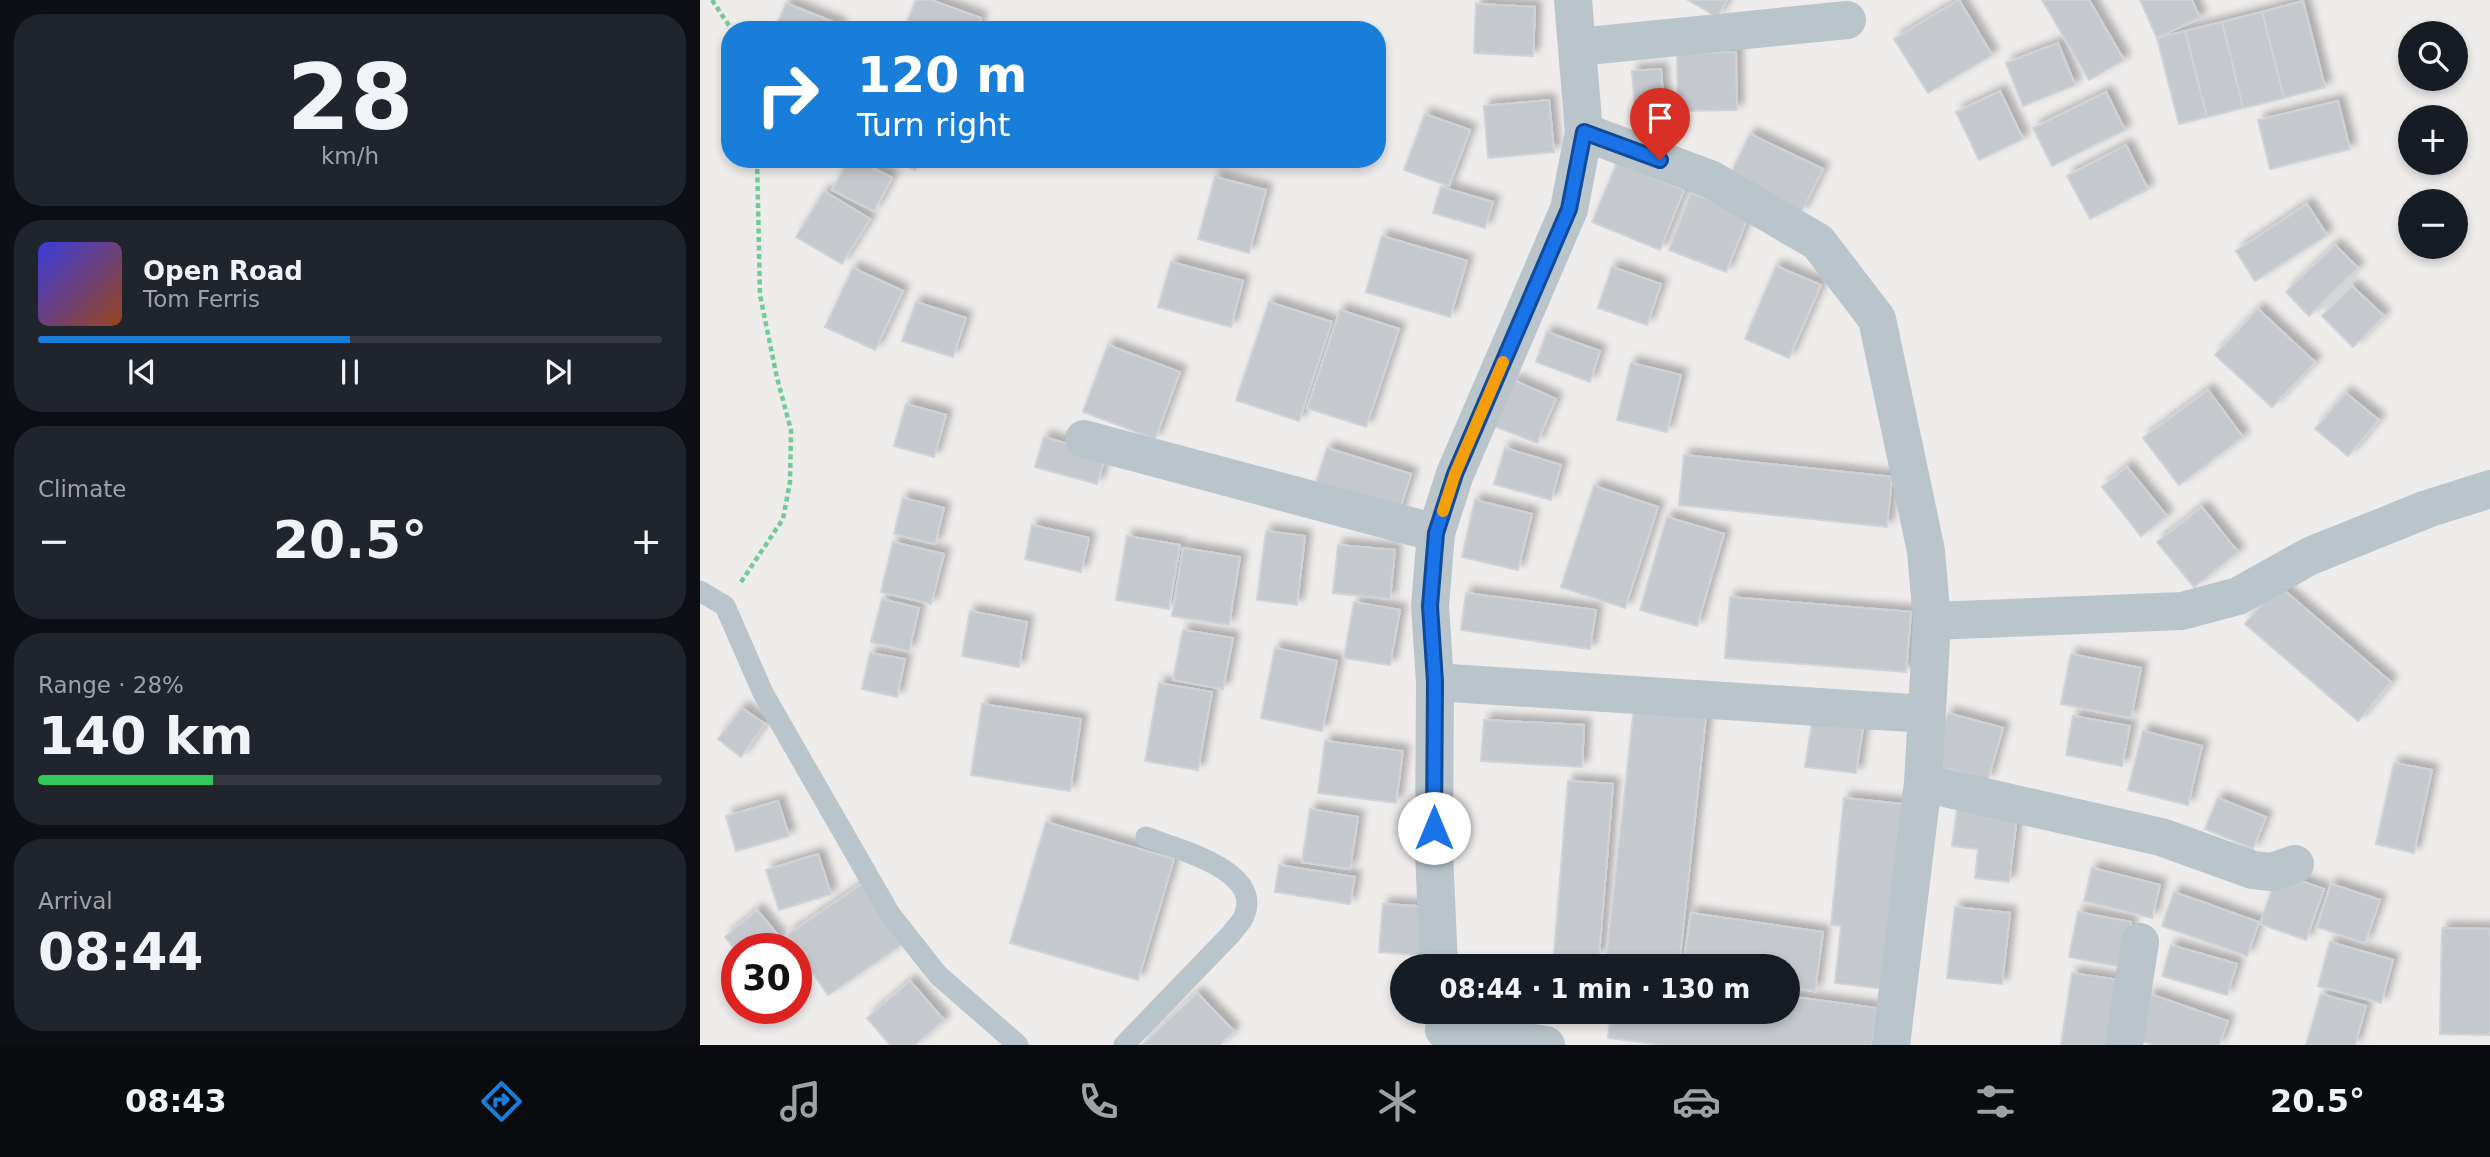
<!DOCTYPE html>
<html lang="en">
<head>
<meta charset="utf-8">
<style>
	:root { --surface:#171b24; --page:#20242c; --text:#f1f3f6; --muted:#9ea1a6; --line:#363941; --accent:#197eda }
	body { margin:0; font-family:"DejaVu Sans",sans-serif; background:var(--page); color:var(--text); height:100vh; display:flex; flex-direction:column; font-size:26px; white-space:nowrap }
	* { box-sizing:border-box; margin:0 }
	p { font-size:23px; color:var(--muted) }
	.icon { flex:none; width:38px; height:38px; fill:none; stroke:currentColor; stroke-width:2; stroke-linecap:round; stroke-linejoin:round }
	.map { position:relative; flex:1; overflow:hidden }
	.sheet { display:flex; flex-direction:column; gap:14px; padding:14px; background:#0d0f14; width:700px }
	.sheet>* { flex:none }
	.top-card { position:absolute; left:21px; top:21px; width:665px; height:147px; border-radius:28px; box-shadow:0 4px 10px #0003; background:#197eda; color:#fff; overflow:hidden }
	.buttons { position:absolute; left:1698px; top:21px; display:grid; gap:14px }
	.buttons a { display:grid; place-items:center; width:70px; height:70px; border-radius:50%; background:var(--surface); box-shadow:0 4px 10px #0003; font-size:35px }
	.speed { position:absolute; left:21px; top:933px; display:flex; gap:14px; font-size:35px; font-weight:700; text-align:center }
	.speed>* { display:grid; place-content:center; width:91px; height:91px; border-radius:50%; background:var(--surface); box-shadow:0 4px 10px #0003; line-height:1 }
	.speed .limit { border:10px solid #d22; background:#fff; color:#111 }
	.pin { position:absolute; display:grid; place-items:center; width:60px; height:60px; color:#fff; margin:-72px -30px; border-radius:50% 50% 50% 0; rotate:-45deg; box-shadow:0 0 7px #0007 }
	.pin .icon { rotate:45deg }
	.me { position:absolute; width:77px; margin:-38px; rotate:0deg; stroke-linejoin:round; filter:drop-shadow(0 0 5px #0008) }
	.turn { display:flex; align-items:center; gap:24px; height:147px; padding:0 21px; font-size:32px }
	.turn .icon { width:91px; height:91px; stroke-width:2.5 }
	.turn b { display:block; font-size:49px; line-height:60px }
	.big { font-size:52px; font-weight:600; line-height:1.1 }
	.sheet .card { flex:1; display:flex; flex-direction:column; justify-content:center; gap:10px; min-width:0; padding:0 24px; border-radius:28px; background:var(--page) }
	.sheet .dial { align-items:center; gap:0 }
	.dial b { font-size:91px; line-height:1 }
	.song { display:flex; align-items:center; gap:21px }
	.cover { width:84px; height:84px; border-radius:10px; background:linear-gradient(135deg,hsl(240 70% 55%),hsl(20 70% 35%)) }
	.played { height:7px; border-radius:4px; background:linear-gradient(90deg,var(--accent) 50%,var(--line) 50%) }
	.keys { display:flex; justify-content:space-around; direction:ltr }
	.heat { display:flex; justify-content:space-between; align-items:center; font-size:38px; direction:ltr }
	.charge { height:10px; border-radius:5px; background:linear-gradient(90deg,#34c759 28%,var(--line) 0) }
	.trip { position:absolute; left:690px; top:954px; width:410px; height:70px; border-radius:35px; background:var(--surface); box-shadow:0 4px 10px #0003; font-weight:600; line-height:70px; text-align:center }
	.dock { display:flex; height:112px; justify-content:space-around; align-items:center; background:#090b0e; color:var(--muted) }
	.dock .icon { width:49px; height:49px }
	.dock .current { color:var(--accent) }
	.dock b { font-size:32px; color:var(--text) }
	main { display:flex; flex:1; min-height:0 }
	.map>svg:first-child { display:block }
</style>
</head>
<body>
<main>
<section class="sheet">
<div class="card dial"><b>28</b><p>km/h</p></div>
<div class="card">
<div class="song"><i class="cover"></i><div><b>Open Road</b><p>Tom Ferris</p></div></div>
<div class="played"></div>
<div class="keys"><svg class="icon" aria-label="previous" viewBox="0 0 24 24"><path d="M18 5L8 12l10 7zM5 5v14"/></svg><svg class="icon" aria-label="pause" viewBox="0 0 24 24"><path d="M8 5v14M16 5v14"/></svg><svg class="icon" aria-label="next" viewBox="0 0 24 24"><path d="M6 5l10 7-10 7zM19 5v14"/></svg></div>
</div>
<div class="card"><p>Climate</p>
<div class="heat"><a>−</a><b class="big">20.5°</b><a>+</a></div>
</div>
<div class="card"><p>Range · 28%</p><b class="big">140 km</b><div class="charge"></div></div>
<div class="card"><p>Arrival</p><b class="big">08:44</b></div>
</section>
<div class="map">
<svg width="1790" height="1045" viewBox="0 0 1790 1045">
	<defs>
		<filter id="shadow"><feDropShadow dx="6" dy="-6" stdDeviation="3.5" flood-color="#0004"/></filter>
	</defs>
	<rect width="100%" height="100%" fill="#eeebeb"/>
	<g fill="#c5c9ce" stroke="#cfd2d7" stroke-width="2" filter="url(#shadow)">
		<polygon points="216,0 231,0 281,18 277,30 204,30"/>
		<polygon points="988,0 1027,0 1017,17"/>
		<polygon points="1259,0 1292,55 1228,93 1194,39"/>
		<polygon points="1342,0 1389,0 1424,60 1389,80"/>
		<polygon points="1440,0 1492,0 1500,18 1457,38"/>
		<polygon points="1603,1 1625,87 1584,98 1562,12"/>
		<polygon points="86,3 141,25 139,30 75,30"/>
		<polygon points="776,4 835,7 833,56 774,53"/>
		<polygon points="1562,12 1584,98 1543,108 1522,22"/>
		<polygon points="1522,22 1543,108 1507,117 1485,31"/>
		<polygon points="1485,31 1507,117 1479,124 1457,38"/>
		<polygon points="1358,43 1375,85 1323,106 1306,63"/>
		<polygon points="1036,52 1037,110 978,111 977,53"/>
		<polygon points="961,69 966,134 937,136 932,71"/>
		<polygon points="1300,91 1323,139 1279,160 1256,112"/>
		<polygon points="1406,92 1425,130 1352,166 1333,128"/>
		<polygon points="849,100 854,152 788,158 784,106"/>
		<polygon points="1638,101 1650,149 1570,169 1558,120"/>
		<polygon points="725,114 770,130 749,186 704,170"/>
		<polygon points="1050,134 1123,169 1101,213 1028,179"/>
		<polygon points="1426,145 1448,189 1390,219 1367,176"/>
		<polygon points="149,159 156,159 192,178 174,211 132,190"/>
		<polygon points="190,159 220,159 215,170"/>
		<polygon points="917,163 984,190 960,250 892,222"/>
		<polygon points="515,177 566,190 549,253 498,239"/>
		<polygon points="741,187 793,202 785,228 733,213"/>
		<polygon points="124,191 170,219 142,264 96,237"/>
		<polygon points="991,193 1049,215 1026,272 969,250"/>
		<polygon points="1607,204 1627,235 1555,281 1536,251"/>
		<polygon points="682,236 767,261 750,317 666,292"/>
		<polygon points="1635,245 1658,268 1609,316 1586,292"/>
		<polygon points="471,262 543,281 531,327 458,307"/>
		<polygon points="1076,266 1121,285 1089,358 1045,339"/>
		<polygon points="912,267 961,284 947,325 898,308"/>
		<polygon points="153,268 203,291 175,350 125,327"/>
		<polygon points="1652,286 1684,316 1653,347 1622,316"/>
		<polygon points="216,302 266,318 253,357 202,341"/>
		<polygon points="569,302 632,322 599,421 536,400"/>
		<polygon points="1558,309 1615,362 1572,407 1515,355"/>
		<polygon points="640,310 699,329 666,427 607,408"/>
		<polygon points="847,332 900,351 890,382 836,362"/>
		<polygon points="408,345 480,372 455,439 383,412"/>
		<polygon points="931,363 981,375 967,432 917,420"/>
		<polygon points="813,380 856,399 837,443 794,426"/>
		<polygon points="1508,390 1543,437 1479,485 1443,438"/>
		<polygon points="1646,393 1679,420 1648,456 1615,429"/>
		<polygon points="206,404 246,415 234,457 194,446"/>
		<polygon points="344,437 406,455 397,484 335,467"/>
		<polygon points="627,448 711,474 697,519 613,492"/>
		<polygon points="805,448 861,465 851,500 794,484"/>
		<polygon points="984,455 1192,477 1187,527 979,505"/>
		<polygon points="1427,467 1467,516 1441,536 1402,487"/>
		<polygon points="894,486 958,507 925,608 861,587"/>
		<polygon points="203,498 244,508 235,544 194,534"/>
		<polygon points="775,500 832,514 818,570 762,557"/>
		<polygon points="1502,507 1538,552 1494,587 1457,542"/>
		<polygon points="967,517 1024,534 997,626 940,610"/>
		<polygon points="332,525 389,538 381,572 325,559"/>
		<polygon points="566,531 605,536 597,605 557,600"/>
		<polygon points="427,536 480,545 469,609 416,600"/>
		<polygon points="193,542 244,554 231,604 181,592"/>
		<polygon points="638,545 695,550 690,599 633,593"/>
		<polygon points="483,548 540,557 529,625 472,616"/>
		<polygon points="1578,585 1691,682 1658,721 1545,624"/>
		<polygon points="766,593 896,610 890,649 761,630"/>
		<polygon points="1030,597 1211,612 1206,672 1025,658"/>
		<polygon points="182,599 219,608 209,651 171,642"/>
		<polygon points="654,602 700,610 690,665 644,658"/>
		<polygon points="270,611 327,622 319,667 262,656"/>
		<polygon points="483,630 533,638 523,689 473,680"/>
		<polygon points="575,648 637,661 622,731 561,718"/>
		<polygon points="170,653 205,659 197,697 162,689"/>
		<polygon points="1371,654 1441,668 1431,718 1361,704"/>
		<polygon points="459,683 512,692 498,770 445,761"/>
		<polygon points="282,704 381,719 370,791 271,775"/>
		<polygon points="42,708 65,724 41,757 18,739"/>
		<polygon points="934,708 1006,716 979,966 906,960"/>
		<polygon points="1248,713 1303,728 1288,780 1233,765"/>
		<polygon points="1373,716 1430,726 1422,766 1366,755"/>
		<polygon points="784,720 884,725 882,767 781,761"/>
		<polygon points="1112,722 1163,728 1156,773 1105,767"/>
		<polygon points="1443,731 1502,746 1488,805 1428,790"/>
		<polygon points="625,741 703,751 696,803 618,793"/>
		<polygon points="1694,763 1732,770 1714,853 1676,844"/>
		<polygon points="868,781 913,784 899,957 854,954"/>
		<polygon points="1144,798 1212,805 1193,990 1135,983 1141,926 1131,925"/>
		<polygon points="1518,798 1566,817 1553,849 1505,829"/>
		<polygon points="78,801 89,836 36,851 26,816"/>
		<polygon points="610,809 658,817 650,869 602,862"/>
		<polygon points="1257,809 1317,816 1309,882 1275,878 1278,849 1252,846"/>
		<polygon points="346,822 474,859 438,980 310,943"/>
		<polygon points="118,854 131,894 79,910 66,870"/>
		<polygon points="579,865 655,877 650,904 575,892"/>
		<polygon points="1392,868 1460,885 1452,918 1384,901"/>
		<polygon points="1578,873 1624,889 1606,940 1560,924"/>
		<polygon points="162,884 203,944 128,995 87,935"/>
		<polygon points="1631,884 1680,900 1665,943 1617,927"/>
		<polygon points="1474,892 1559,922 1547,956 1462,926"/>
		<polygon points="683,904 732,907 729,956 679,952"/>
		<polygon points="1255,907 1310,913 1302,984 1247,978"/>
		<polygon points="57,910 81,939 70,948 37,948 37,951 25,937"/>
		<polygon points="1378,912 1431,922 1422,967 1369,957"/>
		<polygon points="991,913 1123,932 1115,991 1087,987 1087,966 983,966"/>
		<polygon points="1742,928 1790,929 1790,1035 1740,1034"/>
		<polygon points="1630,942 1693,960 1681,1003 1618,986"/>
		<polygon points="1471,945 1537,964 1527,995 1462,976"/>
		<polygon points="1372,973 1426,981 1416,1045 1361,1045"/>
		<polygon points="210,981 244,1020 215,1045 190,1045 167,1018"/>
		<polygon points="497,993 534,1031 520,1045 442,1045"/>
		<polygon points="1450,994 1528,1021 1519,1045 1453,1045 1434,1038"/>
		<polygon points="1621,994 1666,1006 1655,1045 1606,1045"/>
		<polygon points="1087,996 1177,1008 1172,1045 963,1045 908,1038 911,1012 1087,1012"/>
	</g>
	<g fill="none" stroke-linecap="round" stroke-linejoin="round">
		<g stroke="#70cb97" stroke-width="4.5" stroke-dasharray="5 3.5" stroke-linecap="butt">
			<polyline points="12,0 32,30"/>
			<polyline points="41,582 83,519 90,482 91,430 77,378 60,295 57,159"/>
		</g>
		<g stroke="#b9c4cb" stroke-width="21">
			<polyline points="0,591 25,606 63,693 190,914 238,975 318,1045"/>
			<path d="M424,1045L531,934C535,928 542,922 544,916C564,870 476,849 446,837"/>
		</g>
		<g stroke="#b9c4cb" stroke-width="38">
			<polyline points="878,47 1147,20"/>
			<polyline points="884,132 1010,179 1118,242 1177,319 1226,551 1232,621 1223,783 1191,1045"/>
			<polyline points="384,439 736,533"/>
			<polyline points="1232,621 1482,611 1538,596 1610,556 1727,509 1790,489"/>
			<polyline points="735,682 1226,714"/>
			<polyline points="1223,783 1461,837 1553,870 1572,872 1595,864"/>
			<polyline points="739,966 734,852 735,682 730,606 736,533 755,474 869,209 884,132 873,0"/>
			<polyline points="744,1030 846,1045"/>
			<polyline points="1424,1045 1440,942"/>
		</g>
	</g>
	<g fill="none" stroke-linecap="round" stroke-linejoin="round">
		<g stroke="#114b97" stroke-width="18">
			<polyline id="route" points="734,828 735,682 730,606 736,533 755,474 869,209 884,132 960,160"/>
		</g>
		<use href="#route" stroke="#1a73e8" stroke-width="12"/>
		<polyline stroke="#f59e0b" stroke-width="12" points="743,511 755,474 803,362"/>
	</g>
</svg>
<div class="buttons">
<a><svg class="icon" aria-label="search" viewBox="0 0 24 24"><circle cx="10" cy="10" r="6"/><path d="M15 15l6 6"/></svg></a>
<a>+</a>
<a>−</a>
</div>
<div class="speed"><div class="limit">30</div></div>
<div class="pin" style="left:960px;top:160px;background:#d93025"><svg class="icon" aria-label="arrive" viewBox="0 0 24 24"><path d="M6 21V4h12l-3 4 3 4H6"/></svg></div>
<svg class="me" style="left:734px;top:828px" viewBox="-20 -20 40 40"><circle r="19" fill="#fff"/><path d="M0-13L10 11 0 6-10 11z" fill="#1a73e8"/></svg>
<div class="trip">08:44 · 1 min · 130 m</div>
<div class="top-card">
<div class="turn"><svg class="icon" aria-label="right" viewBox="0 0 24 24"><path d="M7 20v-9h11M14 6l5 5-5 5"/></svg><div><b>120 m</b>Turn right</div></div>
</div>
</div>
</main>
<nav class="dock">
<b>08:43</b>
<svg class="icon current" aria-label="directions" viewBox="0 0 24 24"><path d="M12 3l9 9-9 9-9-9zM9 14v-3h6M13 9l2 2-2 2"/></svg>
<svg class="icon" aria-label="music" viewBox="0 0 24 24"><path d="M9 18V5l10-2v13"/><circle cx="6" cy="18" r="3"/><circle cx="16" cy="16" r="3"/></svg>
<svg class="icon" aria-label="phone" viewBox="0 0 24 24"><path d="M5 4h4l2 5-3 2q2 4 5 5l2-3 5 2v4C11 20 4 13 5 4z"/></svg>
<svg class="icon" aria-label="climate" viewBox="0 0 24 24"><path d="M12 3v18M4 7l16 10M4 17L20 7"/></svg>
<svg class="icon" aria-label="car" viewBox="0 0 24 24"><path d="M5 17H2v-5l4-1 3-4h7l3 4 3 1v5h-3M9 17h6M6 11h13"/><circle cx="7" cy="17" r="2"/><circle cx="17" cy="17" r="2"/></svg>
<svg class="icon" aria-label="filters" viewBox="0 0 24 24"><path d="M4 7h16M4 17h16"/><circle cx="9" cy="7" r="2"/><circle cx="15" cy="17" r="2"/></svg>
<b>20.5°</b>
</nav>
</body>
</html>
